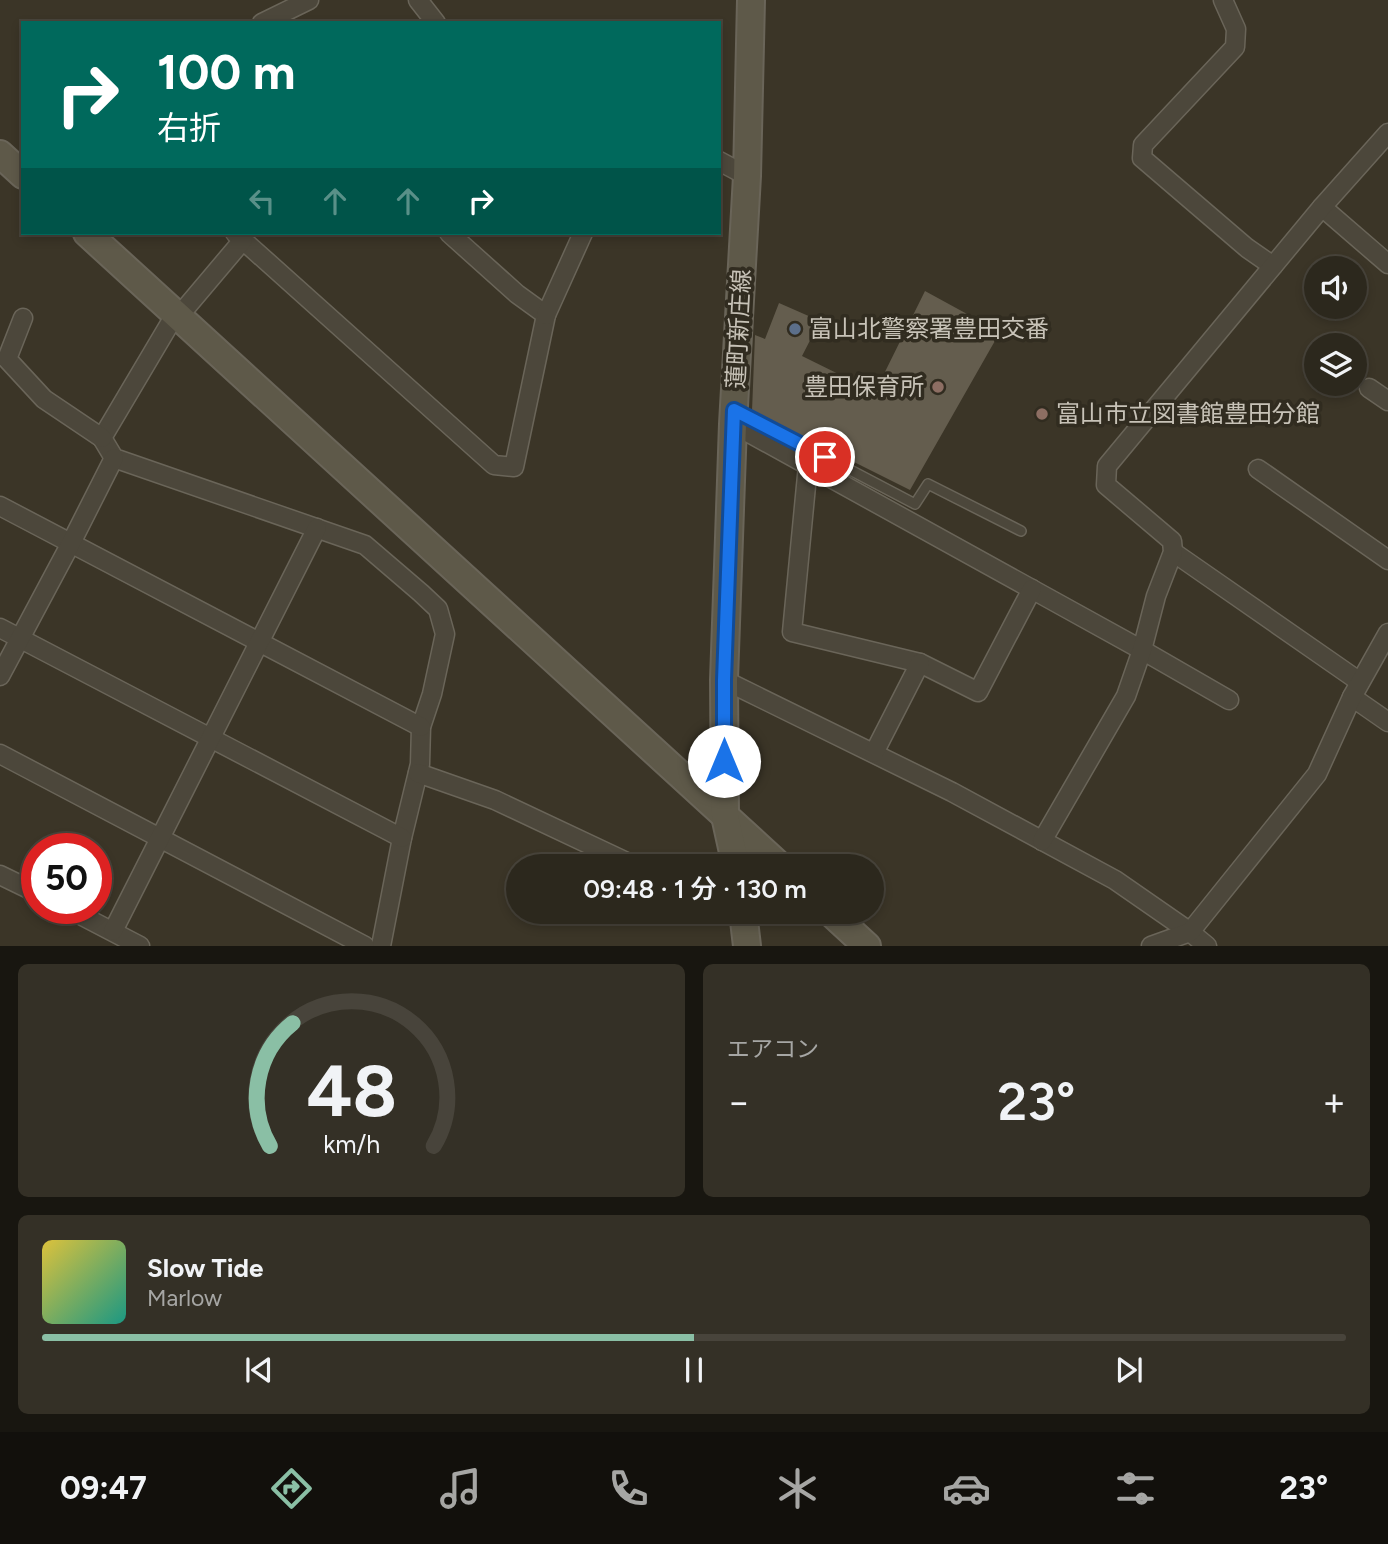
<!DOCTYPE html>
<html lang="ja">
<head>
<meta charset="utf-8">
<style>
	:root { --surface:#2c281d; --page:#343026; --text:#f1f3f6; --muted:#a6a6a4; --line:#48443b; --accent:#8abfa5 }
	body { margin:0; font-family:Figtree,"Noto Sans JP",sans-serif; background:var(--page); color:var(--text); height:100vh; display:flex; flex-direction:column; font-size:26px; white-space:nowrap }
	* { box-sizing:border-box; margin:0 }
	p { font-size:23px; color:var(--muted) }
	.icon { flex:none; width:38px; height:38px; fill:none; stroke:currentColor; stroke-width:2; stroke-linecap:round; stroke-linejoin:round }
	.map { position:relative; height:946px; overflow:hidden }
	.panel { display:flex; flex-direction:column; gap:18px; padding:18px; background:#181610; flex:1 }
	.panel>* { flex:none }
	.guide { position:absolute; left:21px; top:21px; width:700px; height:214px; border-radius:0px; box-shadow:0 4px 10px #0003,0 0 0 2px var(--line); background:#00695c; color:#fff; overflow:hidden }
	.controls { position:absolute; left:1304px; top:256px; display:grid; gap:14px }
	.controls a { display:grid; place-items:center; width:63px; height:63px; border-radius:50%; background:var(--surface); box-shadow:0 4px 10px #0003,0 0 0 2px var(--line); font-size:35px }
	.speed { position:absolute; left:21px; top:833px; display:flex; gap:14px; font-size:35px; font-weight:700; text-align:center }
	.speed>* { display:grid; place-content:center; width:91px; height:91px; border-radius:50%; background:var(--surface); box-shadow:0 4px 10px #0003,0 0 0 2px var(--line); line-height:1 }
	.speed .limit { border:10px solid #d22; background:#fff; color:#111 }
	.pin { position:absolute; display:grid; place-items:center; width:60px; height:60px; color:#fff; margin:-30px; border:4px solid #fff; border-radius:50%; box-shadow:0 2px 7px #0007 }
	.me { position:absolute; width:77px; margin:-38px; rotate:0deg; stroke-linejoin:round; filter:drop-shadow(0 0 5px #0008) }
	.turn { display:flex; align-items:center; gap:24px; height:147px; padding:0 21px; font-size:32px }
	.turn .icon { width:91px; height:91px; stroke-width:2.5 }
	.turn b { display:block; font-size:49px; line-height:60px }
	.lanes { display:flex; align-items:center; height:66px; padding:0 21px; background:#0003; justify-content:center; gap:35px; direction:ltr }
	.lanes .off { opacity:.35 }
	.big { font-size:52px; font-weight:600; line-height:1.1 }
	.panel .tile { flex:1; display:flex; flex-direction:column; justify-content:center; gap:10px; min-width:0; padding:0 24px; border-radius:10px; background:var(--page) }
	.panel .dial { align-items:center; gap:0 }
	.dial svg { height:182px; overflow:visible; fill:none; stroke:var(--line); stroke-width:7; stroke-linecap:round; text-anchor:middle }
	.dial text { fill:var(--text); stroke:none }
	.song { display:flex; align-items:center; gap:21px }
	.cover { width:84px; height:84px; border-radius:10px; background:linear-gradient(135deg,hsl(50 70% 55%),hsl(170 70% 35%)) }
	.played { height:7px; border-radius:4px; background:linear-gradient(90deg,var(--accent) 50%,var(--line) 50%) }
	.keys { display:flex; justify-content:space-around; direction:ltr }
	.heat { display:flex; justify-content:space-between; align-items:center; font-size:38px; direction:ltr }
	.panel .tiles { flex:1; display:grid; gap:18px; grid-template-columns:1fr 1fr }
	.tile:last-child { grid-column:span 2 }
	.trip { position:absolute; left:506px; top:854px; width:378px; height:70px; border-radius:35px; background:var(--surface); box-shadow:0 4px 10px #0003,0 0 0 2px var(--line); font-weight:600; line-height:70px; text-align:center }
	.menu { display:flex; height:112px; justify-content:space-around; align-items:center; background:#12100c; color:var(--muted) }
	.menu .icon { width:49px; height:49px }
	.menu .on { color:var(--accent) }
	.menu b { font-size:32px; color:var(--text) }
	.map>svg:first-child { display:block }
</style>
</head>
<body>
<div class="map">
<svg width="1388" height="946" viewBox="0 0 1388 946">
	<rect width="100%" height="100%" fill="#3b3527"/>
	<polygon fill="#645d4e" points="925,291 1000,332 910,490 752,411 755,335 765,339 779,303 820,321 802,356 875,392"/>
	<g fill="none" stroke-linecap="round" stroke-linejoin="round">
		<g stroke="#6a6559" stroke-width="12">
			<polyline id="lane" points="736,410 915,504 928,484 1021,531"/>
		</g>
		<g stroke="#6a6559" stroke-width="21">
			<g id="street">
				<polyline points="418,0 436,23"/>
				<polyline points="1223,0 1236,29 1235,47 1143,145 1142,158 1247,248 1273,266"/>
				<polyline points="262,23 309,0"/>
				<polyline points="719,161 747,176"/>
				<polyline points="1322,207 1388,264"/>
				<polyline points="235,233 494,465 514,467 546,315 517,294 449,233"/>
				<polyline points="243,240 178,317 169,325 102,438 114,458 365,545 421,593 438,609 445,634 432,694 421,727 420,764 402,838 381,946"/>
				<polyline points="546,315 583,233"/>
				<polyline points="23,318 7,359 44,399 102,438"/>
				<polyline points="1369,388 1388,401"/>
				<polyline points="733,424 1142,650 1229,700"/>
				<polyline points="808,465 792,632 920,663 978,692 1032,589"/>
				<polyline points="1258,469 1388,560"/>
				<polyline points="0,506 421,727"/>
				<polyline points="1173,552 1360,682"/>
				<polyline points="0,628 402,838"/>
				<polyline points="0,676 71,543 114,458"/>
				<polyline points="724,680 952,792 1115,880 1190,932 1207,946"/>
				<polyline points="1352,697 1388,722"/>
				<polyline points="874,753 920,663"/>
				<polyline points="0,754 365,946"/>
				<polyline points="418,773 495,800 635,866"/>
				<polyline points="1042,841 1126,696 1142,650 1156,596 1173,552 1172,541 1106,485 1107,466 1322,207 1388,133"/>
				<polyline points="0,875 37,893"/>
				<polyline points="67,908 140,946"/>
				<polyline points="113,931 317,528"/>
				<polyline points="1151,946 1190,932 1317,774 1352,697 1388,633"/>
			</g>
		</g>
		<g stroke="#6a6559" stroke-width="30">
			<g id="secondary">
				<polyline points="0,154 23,175"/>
				<polyline points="87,233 780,866"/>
				<polyline points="736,866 725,816 724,680 733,424 747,176 751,0"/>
				<polyline points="743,912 747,946"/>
				<polyline points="830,912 867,946"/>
			</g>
		</g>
		<use href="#lane" stroke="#4c473b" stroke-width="9"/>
		<use href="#street" stroke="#4c473b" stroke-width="18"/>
		<use href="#secondary" stroke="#5e5949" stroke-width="26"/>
	</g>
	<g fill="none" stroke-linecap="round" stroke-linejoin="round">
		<g stroke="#114b97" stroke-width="18">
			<polyline id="route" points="724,761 724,680 734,410 825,457"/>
		</g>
		<use href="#route" stroke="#1a73e8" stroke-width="12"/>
	</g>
	<circle fill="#5c6f8a" stroke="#312c20" stroke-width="2.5" cx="795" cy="329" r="7"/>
	<g fill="#8d6e63" stroke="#312c20" stroke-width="2.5">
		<circle cx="938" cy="387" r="7"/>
		<circle cx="1042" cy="414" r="7"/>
	</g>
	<g text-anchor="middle" stroke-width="7" stroke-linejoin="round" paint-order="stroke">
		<g font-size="24" fill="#c7c2b7" stroke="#312c20">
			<text transform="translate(739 329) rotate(-87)" y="8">蓮町新庄線</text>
		</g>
		<g font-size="24" fill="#c7c2b7" stroke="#312c20" text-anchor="start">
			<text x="809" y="337">富山北警察署豊田交番</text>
			<text x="924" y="395" text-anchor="end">豊田保育所</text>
			<text x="1056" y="422">富山市立図書館豊田分館</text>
		</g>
	</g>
</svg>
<div class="controls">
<a><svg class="icon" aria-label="sound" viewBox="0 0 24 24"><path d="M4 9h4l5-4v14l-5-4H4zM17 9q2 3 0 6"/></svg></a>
<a><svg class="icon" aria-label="layers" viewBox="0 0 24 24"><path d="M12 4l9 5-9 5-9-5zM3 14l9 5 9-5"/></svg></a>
</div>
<div class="speed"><div class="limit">50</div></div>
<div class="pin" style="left:825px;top:457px;background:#d93025"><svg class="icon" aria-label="arrive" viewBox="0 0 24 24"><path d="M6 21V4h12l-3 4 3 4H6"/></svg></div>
<svg class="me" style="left:724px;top:761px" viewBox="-20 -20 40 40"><circle r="19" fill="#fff"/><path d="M0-13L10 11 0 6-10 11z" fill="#1a73e8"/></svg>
<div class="trip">09:48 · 1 分 · 130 m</div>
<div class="guide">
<div class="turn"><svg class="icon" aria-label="right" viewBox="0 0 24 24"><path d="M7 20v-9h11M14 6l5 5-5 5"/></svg><div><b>100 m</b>右折</div></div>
<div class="lanes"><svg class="icon off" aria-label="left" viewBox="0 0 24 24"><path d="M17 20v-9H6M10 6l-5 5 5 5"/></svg><svg class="icon off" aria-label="ahead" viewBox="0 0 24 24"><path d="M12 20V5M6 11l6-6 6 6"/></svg><svg class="icon off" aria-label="ahead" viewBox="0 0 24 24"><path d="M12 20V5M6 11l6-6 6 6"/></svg><svg class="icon" aria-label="right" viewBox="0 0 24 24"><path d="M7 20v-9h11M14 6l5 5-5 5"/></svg></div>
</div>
</div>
<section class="panel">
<div class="tiles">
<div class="tile dial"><svg viewBox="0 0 100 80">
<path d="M14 69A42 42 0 1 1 86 69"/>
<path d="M14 69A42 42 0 0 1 24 15" stroke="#8abfa5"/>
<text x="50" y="56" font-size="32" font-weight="700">48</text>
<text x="50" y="72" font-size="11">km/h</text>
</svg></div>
<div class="tile"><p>エアコン</p>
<div class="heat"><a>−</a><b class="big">23°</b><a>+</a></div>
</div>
<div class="tile">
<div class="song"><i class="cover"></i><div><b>Slow Tide</b><p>Marlow</p></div></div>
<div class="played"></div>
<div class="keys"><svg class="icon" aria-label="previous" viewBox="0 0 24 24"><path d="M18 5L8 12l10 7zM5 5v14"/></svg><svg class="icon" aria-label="pause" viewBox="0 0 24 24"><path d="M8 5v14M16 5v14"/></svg><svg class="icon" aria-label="next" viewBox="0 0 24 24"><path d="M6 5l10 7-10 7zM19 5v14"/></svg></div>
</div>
</div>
</section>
<nav class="menu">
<b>09:47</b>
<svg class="icon on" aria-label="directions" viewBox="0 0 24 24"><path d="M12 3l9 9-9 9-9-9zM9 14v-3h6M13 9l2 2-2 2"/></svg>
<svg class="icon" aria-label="music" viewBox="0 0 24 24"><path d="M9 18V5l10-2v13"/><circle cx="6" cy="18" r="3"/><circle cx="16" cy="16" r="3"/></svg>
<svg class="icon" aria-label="phone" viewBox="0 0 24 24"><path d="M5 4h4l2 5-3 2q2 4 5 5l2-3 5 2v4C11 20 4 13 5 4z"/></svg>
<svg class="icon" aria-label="climate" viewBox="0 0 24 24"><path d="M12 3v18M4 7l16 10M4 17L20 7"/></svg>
<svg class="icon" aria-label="car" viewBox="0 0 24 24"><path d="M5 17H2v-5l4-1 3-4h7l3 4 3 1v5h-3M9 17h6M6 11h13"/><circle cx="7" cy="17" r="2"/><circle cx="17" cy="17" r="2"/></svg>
<svg class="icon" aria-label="filters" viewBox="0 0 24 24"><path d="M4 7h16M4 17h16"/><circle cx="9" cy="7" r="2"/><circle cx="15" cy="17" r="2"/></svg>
<b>23°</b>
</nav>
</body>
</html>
